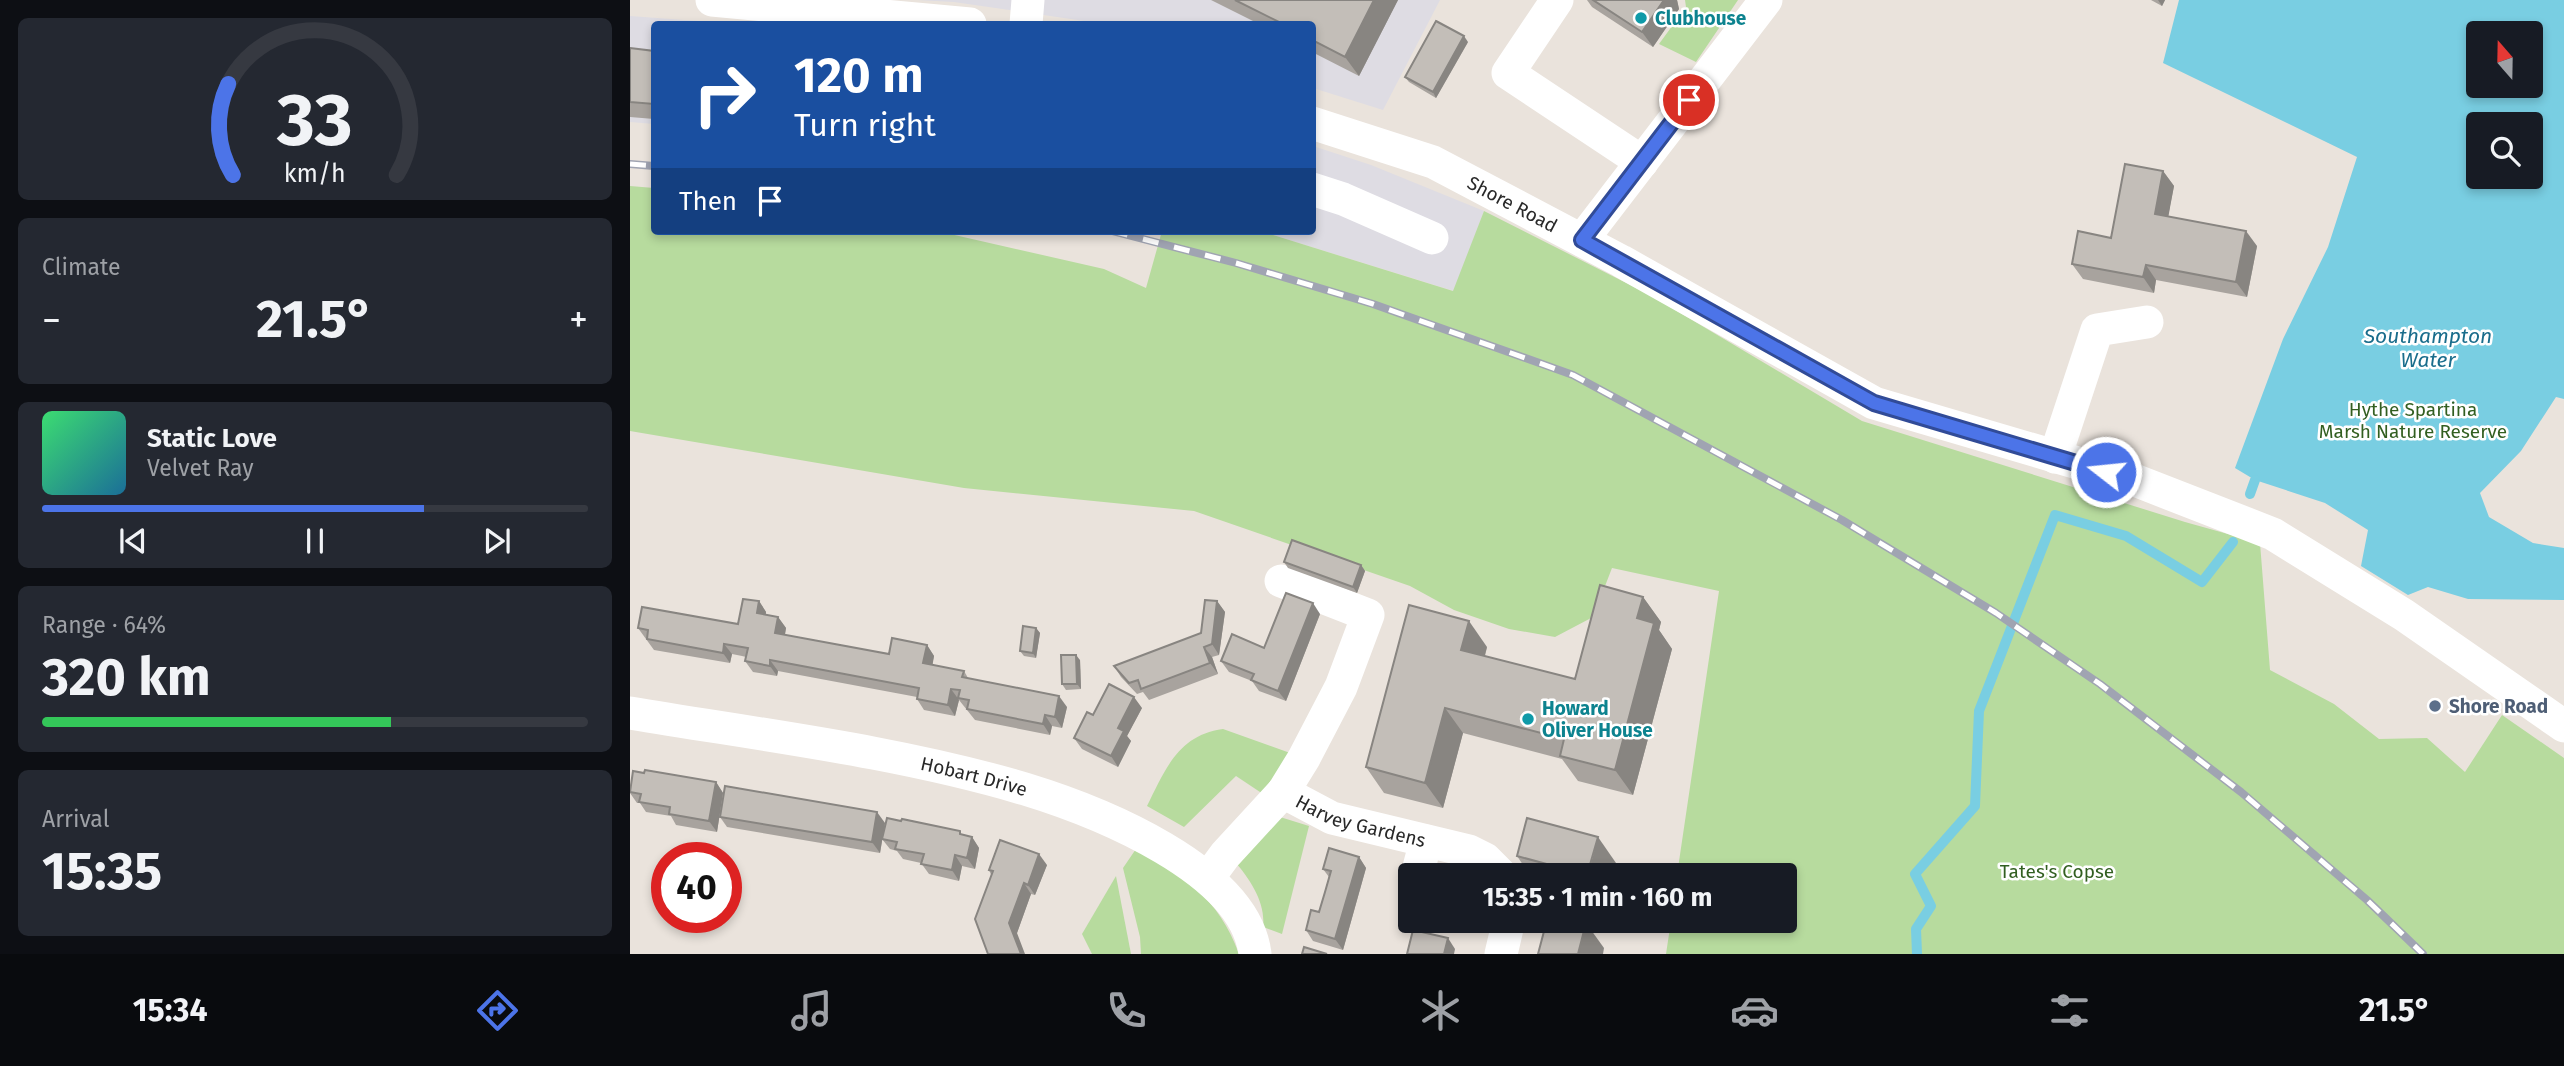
<!DOCTYPE html>
<html lang="en">
<head>
<meta charset="utf-8">
<style>
	:root { --surface:#171b24; --page:#242831; --text:#f1f3f6; --muted:#9ea1a6; --line:#363941; --accent:#4c74e8 }
	body { margin:0; font-family:"Fira Sans",sans-serif; background:var(--page); color:var(--text); height:100vh; display:flex; flex-direction:column; font-size:26px; white-space:nowrap }
	* { box-sizing:border-box; margin:0 }
	p { font-size:23px; color:var(--muted) }
	.icon { flex:none; width:38px; height:38px; fill:none; stroke:currentColor; stroke-width:2; stroke-linecap:round; stroke-linejoin:round }
	.map { position:relative; flex:1; overflow:hidden }
	.details { display:flex; flex-direction:column; gap:18px; padding:18px; background:#0d0f14; width:630px }
	.details>* { flex:none }
	.top-card { position:absolute; left:21px; top:21px; width:665px; height:214px; border-radius:7px; box-shadow:0 4px 10px #0003; background:#1a4fa0; color:#fff; overflow:hidden }
	.needle { width:46px; rotate:340deg }
	.fabs { position:absolute; left:1836px; top:21px; display:grid; gap:14px }
	.fabs a { display:grid; place-items:center; width:77px; height:77px; border-radius:7px; background:var(--surface); box-shadow:0 4px 10px #0003; font-size:35px }
	.speed { position:absolute; left:21px; top:842px; display:flex; gap:14px; font-size:35px; font-weight:700; text-align:center }
	.speed>* { display:grid; place-content:center; width:91px; height:91px; border-radius:50%; background:var(--surface); box-shadow:0 4px 10px #0003; line-height:1 }
	.speed .limit { border:10px solid #d22; background:#fff; color:#111 }
	.pin { position:absolute; display:grid; place-items:center; width:60px; height:60px; color:#fff; margin:-30px; border:4px solid #fff; border-radius:50%; box-shadow:0 2px 7px #0007 }
	.me { position:absolute; width:77px; margin:-38px; rotate:286deg; stroke-linejoin:round; filter:drop-shadow(0 0 5px #0008) }
	.turn { display:flex; align-items:center; gap:24px; height:147px; padding:0 28px; font-size:32px }
	.turn .icon { width:91px; height:91px; stroke-width:2.5 }
	.turn b { display:block; font-size:49px; line-height:60px }
	.then { display:flex; align-items:center; height:66px; padding:0 28px; background:#0003; gap:14px; font-size:26px }
	.big { font-size:52px; font-weight:700; line-height:1.1 }
	.details .widget { flex:1; display:flex; flex-direction:column; justify-content:center; gap:10px; min-width:0; padding:0 24px; border-radius:10px; background:var(--page) }
	.details .dial { align-items:center; gap:0 }
	.dial svg { height:182px; overflow:visible; fill:none; stroke:var(--line); stroke-width:7; stroke-linecap:round; text-anchor:middle }
	.dial text { fill:var(--text); stroke:none }
	.song { display:flex; align-items:center; gap:21px }
	.cover { width:84px; height:84px; border-radius:10px; background:linear-gradient(135deg,hsl(140 70% 55%),hsl(200 70% 35%)) }
	.played { height:7px; border-radius:4px; background:linear-gradient(90deg,var(--accent) 70%,var(--line) 70%) }
	.keys { display:flex; justify-content:space-around; direction:ltr }
	.heat { display:flex; justify-content:space-between; align-items:center; font-size:38px; direction:ltr }
	.charge { height:10px; border-radius:5px; background:linear-gradient(90deg,#34c759 64%,var(--line) 0) }
	.trip { position:absolute; left:768px; top:863px; width:399px; height:70px; border-radius:7px; background:var(--surface); box-shadow:0 4px 10px #0003; font-weight:700; line-height:70px; text-align:center }
	.tab-bar { display:flex; height:112px; justify-content:space-around; align-items:center; background:#090b0e; color:var(--muted) }
	.tab-bar .icon { width:49px; height:49px }
	.tab-bar .current { color:var(--accent) }
	.tab-bar b { font-size:32px; color:var(--text) }
	main { display:flex; flex:1; min-height:0 }
	.map>svg:first-child { display:block }
</style>
</head>
<body>
<main>
<section class="details">
<div class="widget dial"><svg viewBox="0 0 100 80">
<path d="M14 69A42 42 0 1 1 86 69"/>
<path d="M14 69A42 42 0 0 1 12 29" stroke="#4c74e8"/>
<text x="50" y="56" font-size="32" font-weight="700">33</text>
<text x="50" y="72" font-size="11">km/h</text>
</svg></div>
<div class="widget"><p>Climate</p>
<div class="heat"><a>−</a><b class="big">21.5°</b><a>+</a></div>
</div>
<div class="widget">
<div class="song"><i class="cover"></i><div><b>Static Love</b><p>Velvet Ray</p></div></div>
<div class="played"></div>
<div class="keys"><svg class="icon" aria-label="previous" viewBox="0 0 24 24"><path d="M18 5L8 12l10 7zM5 5v14"/></svg><svg class="icon" aria-label="pause" viewBox="0 0 24 24"><path d="M8 5v14M16 5v14"/></svg><svg class="icon" aria-label="next" viewBox="0 0 24 24"><path d="M6 5l10 7-10 7zM19 5v14"/></svg></div>
</div>
<div class="widget"><p>Range · 64%</p><b class="big">320 km</b><div class="charge"></div></div>
<div class="widget"><p>Arrival</p><b class="big">15:35</b></div>
</section>
<div class="map">
<svg width="1934" height="954" viewBox="0 0 1934 954">
	<rect width="100%" height="100%" fill="#eae3dc"/>
	<g fill="#dedce3">
		<polygon points="287,0 810,0 753,110 683,88 682,24 475,24 324,2"/>
		<polygon points="0,16 109,24 24,24 24,124 0,122"/>
		<polygon points="683,146 741,165 854,211 824,291 630,231 682,231"/>
	</g>
	<g fill="#b7db9e">
		<polygon points="1055,0 1108,0 1066,62 1029,44 1056,7"/>
		<polygon points="0,186 24,188 24,231 307,231 474,269 516,288 532,231 630,231 823,291 854,211 1020,295 1232,421 1555,522 1630,543 1640,670 1704,704 1749,739 1797,738 1835,772 1872,715 1934,758 1934,954 1036,954 1041,921 1155,920 1155,875 1047,875 1089,591 982,568 963,617 925,637 879,629 824,610 780,586 564,511 334,488 0,431"/>
		<path d="M593,729L674,758L645,802L606,776L554,827L517,806C535,770 548,735 593,729Z"/>
		<path d="M650,817L679,826L652,934L633,927C636,903 620,879 605,862Z"/>
		<path d="M508,846C555,880 588,896 609,954H511L510,937L493,868Z"/>
		<polygon points="486,876 501,954 462,954 452,934"/>
	</g>
	<path fill="#79cee2" fill-rule="evenodd" d="M1549,0H1934V399L1926,397L1891,451L1850,493L1859,517L1903,543L1934,548V600L1838,599L1798,587L1778,595L1731,566L1738,530L1695,503L1625,480L1605,468L1653,339L1698,247L1727,157L1533,63ZM1848,33H1900V86H1848ZM1848,124H1900V177H1848Z"/>
	<g fill="none" stroke-linecap="round" stroke-linejoin="round">
		<g stroke="#79cee2" stroke-width="10">
			<polyline points="1620,494 1625,480"/>
			<polyline points="1287,954 1286,929 1301,906 1285,874 1345,806 1349,711 1425,515 1496,536 1572,582 1603,542"/>
		</g>
		<g stroke="#fff" stroke-width="33">
			<polyline points="82,0 340,24"/>
			<polyline points="927,0 878,73 1012,162"/>
			<polyline points="396,24 398,0"/>
			<path id="s1" d="M682,123L803,162L991,261L1244,403L1502,479L1643,534L1774,615L1934,726"/>
			<polyline points="682,189 713,199 802,238"/>
			<polyline points="952,240 1136,0"/>
			<polyline points="1425,457 1467,330 1517,322"/>
			<polyline points="651,581 738,615 711,687 674,758 653,792"/>
			<path id="s2" d="M0,713C131,735 267,751 395,789C467,811 615,869 625,954"/>
			<polyline points="787,875 796,841"/>
			<path id="s3" d="M578,878L595,855L653,792L702,818L839,851L855,859L871,875"/>
			<polyline points="871,954 879,920"/>
		</g>
		<g stroke="#a0a4b2" stroke-width="8">
			<g id="rail">
				<polyline points="0,164 24,166"/>
				<polyline points="482,231 606,263 743,304 943,375 1212,520 1366,613 1470,684 1611,792 1737,900 1793,954"/>
			</g>
		</g>
		<use href="#rail" stroke="#fff" stroke-width="5" stroke-dasharray="16" stroke-linecap="butt"/>
	</g>
	<g fill="#a8a39e">
		<polygon points="581,0 768,0 729,76 682,52 682,24 629,24"/>
		<polygon points="957,0 1047,0 1049,9 1023,47 962,7"/>
		<polygon points="1521,0 1535,0 1532,6"/>
		<polygon points="838,42 806,98 779,82 775,77"/>
		<polygon points="0,48 24,51 24,119 0,117"/>
		<polygon points="1533,171 1544,186 1538,216 1627,246 1617,297 1526,280 1524,293 1453,279 1442,264 1481,238"/>
		<polygon points="654,562 731,565 735,571 727,593 658,568"/>
		<polygon points="1013,597 1031,622 1029,630 1042,649 1003,795 948,781 932,759 833,733 813,808 754,793 736,767 857,647 855,656 945,679"/>
		<polygon points="129,601 136,612 136,615 148,617 156,628 155,635 259,654 297,645 304,656 302,665 334,671 338,678 437,707 432,728 422,726 420,735 345,720 329,700 325,716 294,710 287,699 287,697 148,671 147,676 123,672 115,661 116,657 112,656 102,654 100,663 24,650 8,628 108,624"/>
		<polygon points="587,601 595,612 589,655 582,657 588,674 519,700 513,692 507,694 491,677 484,666 571,633"/>
		<polygon points="690,614 656,701 629,691 622,681 599,672 591,661 634,648"/>
		<polygon points="406,628 410,633 406,658 394,656 390,651"/>
		<polygon points="450,660 451,689 436,690 432,684"/>
		<polygon points="512,708 497,736 501,741 488,767 452,749 444,738 463,715"/>
		<polygon points="14,773 86,782 93,793 87,832 46,825 41,816 16,812 10,803 7,803 0,793 0,789"/>
		<polygon points="90,817 255,823 250,853 97,827"/>
		<polygon points="332,835 342,837 349,848 345,869 332,866 329,881 299,874 291,863 273,859 267,851 260,849 252,839"/>
		<polygon points="887,856 986,863 982,875 900,875"/>
		<polygon points="729,857 736,868 713,950 683,941 676,930 689,912 699,877 693,869"/>
		<polygon points="417,865 405,895 401,894 387,933 359,870"/>
	</g>
	<g fill="#888581">
		<polygon points="744,0 768,0 729,76 715,57"/>
		<polygon points="1034,0 1047,0 1049,9 1023,47 1012,32"/>
		<polygon points="1528,0 1535,0 1532,6"/>
		<polygon points="834,36 838,42 806,98 803,92"/>
		<polygon points="1533,171 1544,186 1536,229 1525,214"/>
		<polygon points="1616,231 1627,246 1617,297 1606,282"/>
		<polygon points="1516,265 1526,280 1524,293 1513,277"/>
		<polygon points="731,565 735,571 727,593 723,587"/>
		<polygon points="1013,597 1031,622 1029,630 1042,649 1003,795 985,770 1007,618"/>
		<polygon points="129,601 136,612 134,624 127,613"/>
		<polygon points="587,601 595,612 589,655 582,644"/>
		<polygon points="683,603 690,614 656,701 648,691"/>
		<polygon points="148,617 156,628 153,644 145,633"/>
		<polygon points="839,621 857,647 849,676 831,650"/>
		<polygon points="406,628 410,633 406,658 403,653"/>
		<polygon points="94,644 102,654 100,663 93,653"/>
		<polygon points="297,645 304,656 301,674 293,663"/>
		<polygon points="574,647 582,657 588,674 580,663"/>
		<polygon points="446,655 450,660 451,689 447,684"/>
		<polygon points="140,660 148,671 147,676 140,666"/>
		<polygon points="321,689 329,700 325,716 318,705"/>
		<polygon points="429,696 437,707 432,728 425,717"/>
		<polygon points="504,697 512,708 497,736 501,741 488,767 481,756 488,728"/>
		<polygon points="815,708 833,733 813,808 795,783"/>
		<polygon points="415,715 422,726 420,735 413,724"/>
		<polygon points="86,782 93,793 87,832 79,821"/>
		<polygon points="247,812 255,823 250,853 242,842"/>
		<polygon points="342,837 349,848 345,869 337,858"/>
		<polygon points="968,837 986,863 982,875 958,875"/>
		<polygon points="409,854 417,865 405,895 398,885"/>
		<polygon points="325,855 332,866 329,881 322,870"/>
		<polygon points="729,857 736,868 713,950 705,939"/>
		<polygon points="394,883 401,894 387,933 395,954 391,954 379,923"/>
		<polygon points="956,923 974,948 973,954 948,954"/>
		<polygon points="818,938 825,949 824,954 814,954"/>
	</g>
	<g fill="#c3beb8" stroke="#888581" stroke-width="2">
		<polygon points="605,0 744,0 715,57 682,40 682,24 653,24"/>
		<polygon points="963,0 1034,0 1012,32"/>
		<polygon points="806,21 834,36 803,92 775,77"/>
		<polygon points="0,48 24,51 24,104 0,102"/>
		<polygon points="1495,164 1533,171 1525,214 1616,231 1606,282 1516,265 1513,277 1442,264 1448,231 1481,238"/>
		<polygon points="662,540 731,565 723,587 654,562"/>
		<polygon points="970,585 1013,597 1007,618 1024,623 985,770 930,756 934,739 815,708 795,783 736,767 779,605 839,621 831,650 945,679"/>
		<polygon points="656,593 683,603 648,691 621,680 624,674 591,661 602,634 634,648"/>
		<polygon points="113,599 129,601 127,613 148,617 145,633 259,654 262,638 297,645 293,663 334,671 332,677 429,696 425,717 415,715 413,724 337,709 339,700 328,698 330,690 321,689 318,705 287,699 289,688 140,660 140,666 115,661 118,648 94,644 93,653 17,639 18,630 8,628 12,607 108,624"/>
		<polygon points="575,600 587,601 582,644 574,647 580,663 511,689 508,680 499,683 484,666 571,633"/>
		<polygon points="393,626 406,628 403,653 390,651"/>
		<polygon points="431,655 446,655 447,684 432,684"/>
		<polygon points="479,684 504,697 488,728 494,731 481,756 444,738 457,712 463,715"/>
		<polygon points="15,770 86,782 79,821 39,814 40,807 9,802 11,794 0,792 3,771 14,773"/>
		<polygon points="95,786 247,812 242,842 90,817"/>
		<polygon points="257,818 271,821 272,819 330,831 330,834 342,837 337,858 325,855 322,870 291,864 294,854 265,849 267,842 252,839"/>
		<polygon points="897,818 968,837 957,875 887,856"/>
		<polygon points="370,840 409,854 398,885 394,883 379,923 391,954 358,954 345,919 363,871 359,870"/>
		<polygon points="699,848 729,857 705,939 676,930 681,910 689,912 695,892 701,871 693,869"/>
		<polygon points="917,920 948,920 956,923 948,954 908,954"/>
		<polygon points="783,930 818,938 814,954 777,954"/>
		<polygon points="674,947 697,954 672,954"/>
	</g>
	<g fill="none" stroke-linecap="round" stroke-linejoin="round">
		<g stroke="#314b97" stroke-width="18">
			<polyline id="route" points="1059,100 952,240 1244,403 1476,472"/>
		</g>
		<use href="#route" stroke="#4c74e8" stroke-width="12"/>
	</g>
	<g fill="#0f9aa8" stroke="#fff" stroke-width="2.5">
		<circle cx="1011" cy="18" r="7"/>
		<circle cx="898" cy="719" r="7"/>
	</g>
	<circle fill="#5c6f8a" stroke="#fff" stroke-width="2.5" cx="1805" cy="706" r="7"/>
	<g text-anchor="middle" stroke-width="5" stroke-linejoin="round" paint-order="stroke">
		<g font-size="19" font-weight="bold" fill="#0d838f" stroke="#fff" text-anchor="start">
			<text x="1025" y="25">Clubhouse</text>
			<text x="912" y="715">Howard<tspan x="912" dy="22">Oliver House</tspan></text>
		</g>
		<g font-size="19" fill="#292929" stroke="#fff">
			<text dy="7" stroke="none"><textPath href="#s1" startOffset="217">Shore Road</textPath></text>
			<text dy="7" stroke="none"><textPath href="#s2" startOffset="350">Hobart Drive</textPath></text>
			<text dy="7" stroke="none"><textPath href="#s3" startOffset="198">Harvey Gardens</textPath></text>
		</g>
		<g font-size="19" fill="#325f21" stroke="#fff">
			<text x="1783" y="416">Hythe Spartina<tspan x="1783" dy="22">Marsh Nature Reserve</tspan></text>
			<text x="1427" y="878">Tates's Copse</text>
		</g>
		<g font-size="19" font-weight="bold" fill="#4e5e75" stroke="#fff" text-anchor="start">
			<text x="1819" y="713">Shore Road</text>
		</g>
		<g font-size="21" font-style="italic" fill="#1a6d8c" stroke="#fff">
			<text x="1798" y="343">Southampton<tspan x="1798" dy="24">Water</tspan></text>
		</g>
	</g>
</svg>
<div class="fabs">
<a><svg class="needle" viewBox="-14 -14 28 28"><path d="M0-13l5 13h-10z" fill="#e53935"/><path d="M0 13l5-13h-10z" fill="#9ea1a6"/></svg></a>
<a><svg class="icon" aria-label="search" viewBox="0 0 24 24"><circle cx="10" cy="10" r="6"/><path d="M15 15l6 6"/></svg></a>
</div>
<div class="speed"><div class="limit">40</div></div>
<div class="pin" style="left:1059px;top:100px;background:#d93025"><svg class="icon" aria-label="arrive" viewBox="0 0 24 24"><path d="M6 21V4h12l-3 4 3 4H6"/></svg></div>
<svg class="me" style="left:1476px;top:472px" viewBox="-20 -20 40 40"><circle r="17" fill="#4c74e8" stroke="#fff" stroke-width="3"/><path d="M0-11L8 9 0 5-8 9z" fill="#fff"/></svg>
<div class="trip">15:35 · 1 min · 160 m</div>
<div class="top-card">
<div class="turn"><svg class="icon" aria-label="right" viewBox="0 0 24 24"><path d="M7 20v-9h11M14 6l5 5-5 5"/></svg><div><b>120 m</b>Turn right</div></div>
<div class="then">Then<svg class="icon" aria-label="arrive" viewBox="0 0 24 24"><path d="M6 21V4h12l-3 4 3 4H6"/></svg></div>
</div>
</div>
</main>
<nav class="tab-bar">
<b>15:34</b>
<svg class="icon current" aria-label="directions" viewBox="0 0 24 24"><path d="M12 3l9 9-9 9-9-9zM9 14v-3h6M13 9l2 2-2 2"/></svg>
<svg class="icon" aria-label="music" viewBox="0 0 24 24"><path d="M9 18V5l10-2v13"/><circle cx="6" cy="18" r="3"/><circle cx="16" cy="16" r="3"/></svg>
<svg class="icon" aria-label="phone" viewBox="0 0 24 24"><path d="M5 4h4l2 5-3 2q2 4 5 5l2-3 5 2v4C11 20 4 13 5 4z"/></svg>
<svg class="icon" aria-label="climate" viewBox="0 0 24 24"><path d="M12 3v18M4 7l16 10M4 17L20 7"/></svg>
<svg class="icon" aria-label="car" viewBox="0 0 24 24"><path d="M5 17H2v-5l4-1 3-4h7l3 4 3 1v5h-3M9 17h6M6 11h13"/><circle cx="7" cy="17" r="2"/><circle cx="17" cy="17" r="2"/></svg>
<svg class="icon" aria-label="filters" viewBox="0 0 24 24"><path d="M4 7h16M4 17h16"/><circle cx="9" cy="7" r="2"/><circle cx="15" cy="17" r="2"/></svg>
<b>21.5°</b>
</nav>
</body>
</html>
